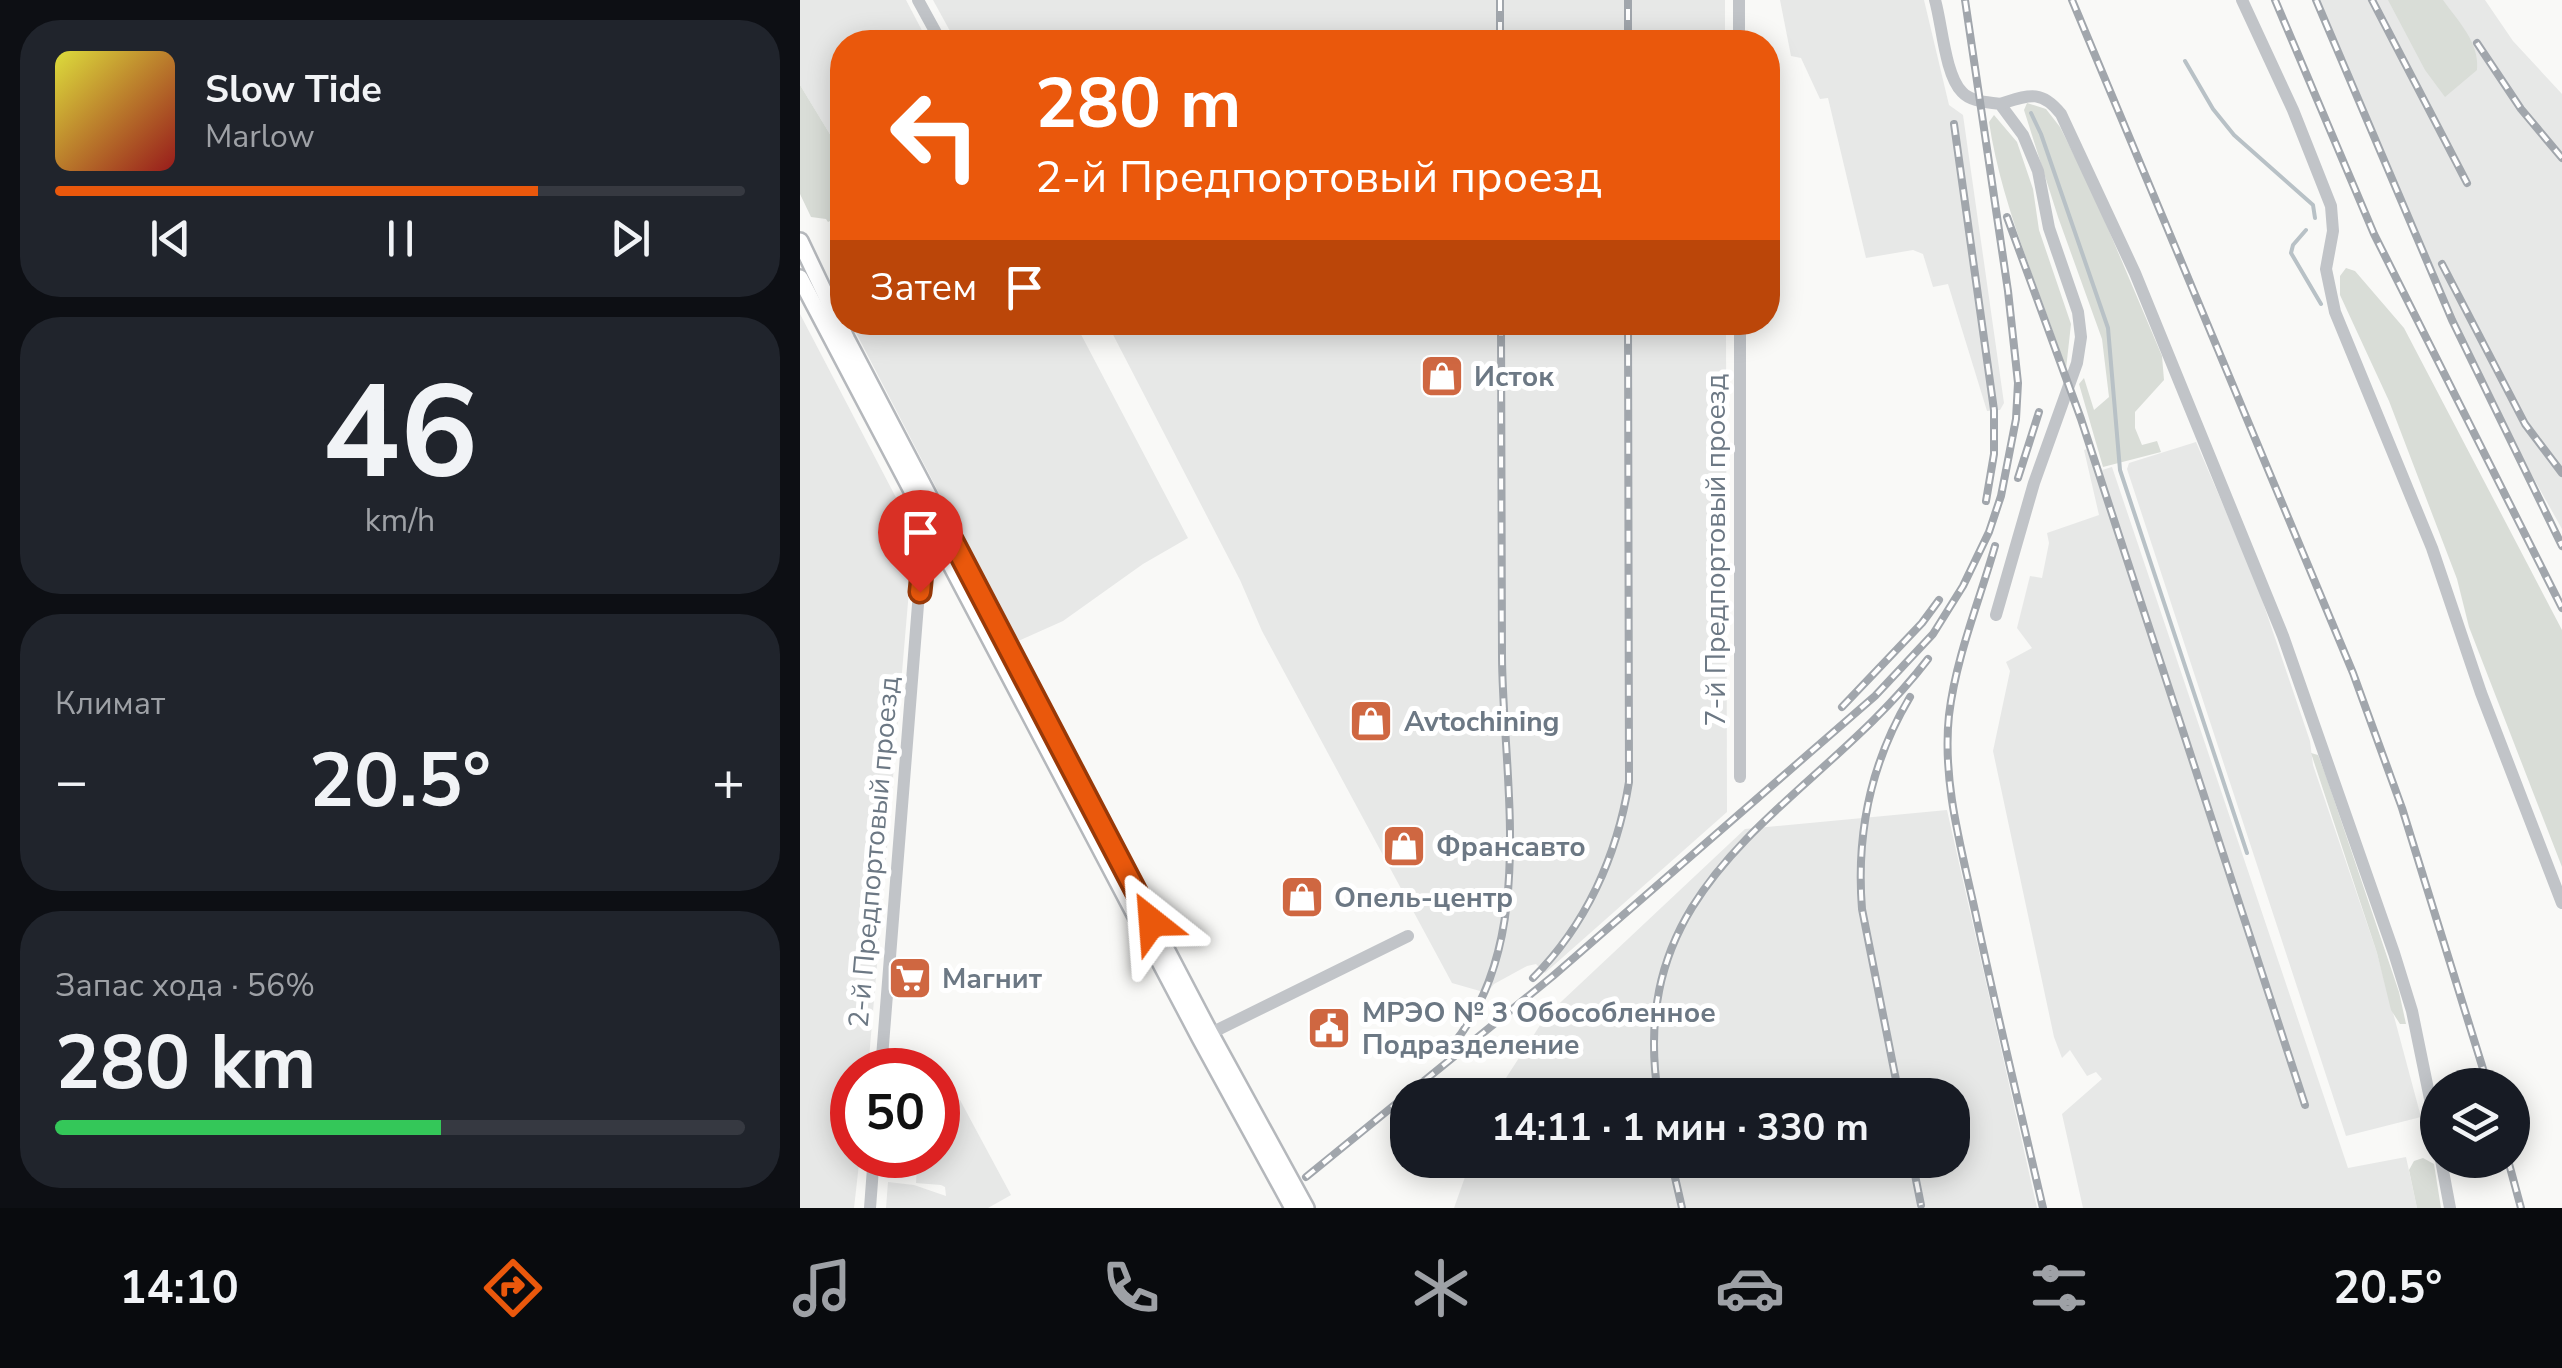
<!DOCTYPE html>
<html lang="ru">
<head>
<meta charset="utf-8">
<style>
	:root { --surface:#171b24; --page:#20242c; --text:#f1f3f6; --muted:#9ea1a6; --line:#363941; --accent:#ea580c }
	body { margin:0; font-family:"Nunito Sans",sans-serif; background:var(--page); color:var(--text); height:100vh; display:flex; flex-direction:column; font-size:38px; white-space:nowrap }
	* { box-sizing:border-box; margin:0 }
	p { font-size:32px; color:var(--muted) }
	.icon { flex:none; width:55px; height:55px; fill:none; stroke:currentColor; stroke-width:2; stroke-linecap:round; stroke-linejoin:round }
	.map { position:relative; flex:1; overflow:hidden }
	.details { display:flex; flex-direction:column; gap:20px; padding:20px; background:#0d0f14; width:800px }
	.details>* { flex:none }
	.hud { position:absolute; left:30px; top:30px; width:950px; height:305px; border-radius:40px; box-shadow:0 5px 25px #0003; background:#ea580c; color:#fff; overflow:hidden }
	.fabs { position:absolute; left:1620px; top:1068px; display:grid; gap:20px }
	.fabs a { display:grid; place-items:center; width:110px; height:110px; border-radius:50%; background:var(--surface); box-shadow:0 5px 25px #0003; font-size:50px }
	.speed { position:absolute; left:30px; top:1048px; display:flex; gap:20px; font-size:50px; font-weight:700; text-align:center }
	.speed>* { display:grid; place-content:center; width:130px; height:130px; border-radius:50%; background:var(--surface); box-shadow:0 5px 25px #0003; line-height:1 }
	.speed .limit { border:15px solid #d22; background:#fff; color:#111 }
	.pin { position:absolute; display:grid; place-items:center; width:85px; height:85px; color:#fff; margin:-102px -42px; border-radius:50% 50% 50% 0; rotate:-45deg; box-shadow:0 0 10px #0007 }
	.pin .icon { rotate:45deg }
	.me { position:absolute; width:110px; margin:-55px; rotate:332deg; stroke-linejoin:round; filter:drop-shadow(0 0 8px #0008) }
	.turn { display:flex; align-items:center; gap:35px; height:210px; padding:0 40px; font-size:45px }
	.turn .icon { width:130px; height:130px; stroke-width:2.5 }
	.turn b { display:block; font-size:70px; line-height:85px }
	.then { display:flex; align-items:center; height:95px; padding:0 40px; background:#0003; gap:20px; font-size:38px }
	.big { font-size:75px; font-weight:700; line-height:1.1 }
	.details .widget { flex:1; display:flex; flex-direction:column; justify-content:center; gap:15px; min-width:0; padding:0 35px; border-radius:40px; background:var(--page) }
	.details .dial { align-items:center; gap:0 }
	.dial b { font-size:130px; line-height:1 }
	.song { display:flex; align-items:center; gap:30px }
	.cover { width:120px; height:120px; border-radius:15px; background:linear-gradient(135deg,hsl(60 70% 55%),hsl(0 70% 35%)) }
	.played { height:10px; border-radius:5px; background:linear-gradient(90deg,var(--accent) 70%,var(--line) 70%) }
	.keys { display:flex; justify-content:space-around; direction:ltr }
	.heat { display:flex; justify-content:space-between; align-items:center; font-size:55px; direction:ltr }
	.charge { height:15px; border-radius:8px; background:linear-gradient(90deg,#34c759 56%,var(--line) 0) }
	.trip { position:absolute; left:590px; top:1078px; width:580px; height:100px; border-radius:40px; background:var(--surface); box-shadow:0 5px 25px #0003; font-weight:700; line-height:100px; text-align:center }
	.tabs { display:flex; height:160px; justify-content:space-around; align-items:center; background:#090b0e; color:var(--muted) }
	.tabs .icon { width:70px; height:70px }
	.tabs .on { color:var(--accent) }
	.tabs b { font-size:45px; color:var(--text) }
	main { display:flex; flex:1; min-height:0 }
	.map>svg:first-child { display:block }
</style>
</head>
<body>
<main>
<section class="details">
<div class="widget">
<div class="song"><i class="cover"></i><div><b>Slow Tide</b><p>Marlow</p></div></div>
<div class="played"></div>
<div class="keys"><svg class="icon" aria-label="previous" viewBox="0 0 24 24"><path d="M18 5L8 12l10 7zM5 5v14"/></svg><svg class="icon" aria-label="pause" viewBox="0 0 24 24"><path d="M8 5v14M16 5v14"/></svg><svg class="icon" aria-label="next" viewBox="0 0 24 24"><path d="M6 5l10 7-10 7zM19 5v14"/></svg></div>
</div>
<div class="widget dial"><b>46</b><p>km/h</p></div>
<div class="widget"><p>Климат</p>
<div class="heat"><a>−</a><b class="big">20.5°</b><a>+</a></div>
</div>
<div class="widget"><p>Запас хода · 56%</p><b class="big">280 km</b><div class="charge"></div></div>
</section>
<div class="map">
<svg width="1762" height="1208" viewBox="0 0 1762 1208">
	<rect width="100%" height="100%" fill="#f9f9f7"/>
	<g fill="#e7e8e7">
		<polygon points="0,0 106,0 128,42 42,42 42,154 0,85"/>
		<polygon points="133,0 925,0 925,42 156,42"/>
		<polygon points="980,0 1124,0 1149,105 1163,115 1204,403 1200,410 1187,411 1148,284 1133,287 1123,254 1113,250 1066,258 1028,98 1020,99 1001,58 991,56"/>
		<polygon points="1515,0 1685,0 1713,41 1762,94 1762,529 1691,402"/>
		<polygon points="0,314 114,532 68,1070 52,1070 52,1155 60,1155 54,1208 0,1208"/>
		<polygon points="51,323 275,323 388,538 343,564 263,621 216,642"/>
		<polygon points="307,323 926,323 927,812 745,973 736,964 727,966 694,984 687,993 652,983 462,631 440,580"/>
		<polygon points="1396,442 1455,579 1510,741 1513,765 1577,953 1621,1117 1546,1136 1327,469 1329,463"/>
		<polygon points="1293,447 1302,470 1312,467 1548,1168 1606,1157 1617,1208 1283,1208 1262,1114 1302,1079 1296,1072 1287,1076 1270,1050 1262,1058 1254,1037 1193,751 1210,671 1206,662 1232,648 1217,628 1230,576 1242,578 1249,543 1247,533 1299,515 1284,450"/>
		<polygon points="1147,810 1237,1208 654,1208 671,1160 1152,1160 1152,1095 695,1095 746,1016 945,829"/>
		<polygon points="144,1099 160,1100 211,1195 188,1208 86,1208 88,1182 114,1185 146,1196 145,1187 141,1185 116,1183 118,1155 138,1155 138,1121 142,1121"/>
	</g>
	<g fill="#d9ddd7">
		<path d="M1588,0H1643C1658,21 1680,43 1677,70L1645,97L1625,70Z"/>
		<polygon points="0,85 42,154 42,171 33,176 42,196 42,215 28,222 26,219 11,217 0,194"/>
		<polygon points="1227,103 1246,109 1260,127 1293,193 1362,356 1364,380 1335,412 1335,428 1342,445 1357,441 1361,452 1303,467 1279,384 1284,378 1294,410 1309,397 1302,339 1258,217 1224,110"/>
		<path d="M1194,115L1217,142L1233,189L1239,230L1271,324L1266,369C1239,287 1202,208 1189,122Z"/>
		<polygon points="1546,268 1555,271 1604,328 1762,630 1762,867 1669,627 1657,579 1589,401 1540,295 1540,276"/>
		<polygon points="1511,753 1518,755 1526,776 1599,992 1606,1024 1600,1024 1591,1010 1577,953"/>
		<polygon points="1623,1158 1634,1164 1641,1208 1617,1208 1609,1170 1614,1161"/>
	</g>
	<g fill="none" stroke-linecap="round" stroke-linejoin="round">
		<g stroke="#b8c1c6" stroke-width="4">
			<polyline points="1385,61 1413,109 1434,135 1513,205 1515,218"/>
			<polyline points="1231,113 1241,134 1308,328 1320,470 1447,853"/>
			<polyline points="1506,230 1493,245 1491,253 1521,304"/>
		</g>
		<g stroke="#b5b8bc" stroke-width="20">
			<g id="major">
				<polyline points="0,241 47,340 410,1033 506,1208"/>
				<polyline points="0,278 400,1038 493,1208"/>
			</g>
		</g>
		<g stroke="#c1c4c8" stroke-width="12">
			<polyline points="118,0 141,42"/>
			<polyline points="939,0 939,42"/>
			<path d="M1135,0C1142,24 1145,75 1162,92C1171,102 1188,102 1200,104L1223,135L1238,171L1249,228L1278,312L1281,337L1277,363L1234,483L1196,615"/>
			<polyline points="1442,0 1493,110 1531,206 1533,231 1526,269 1535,312 1632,548 1681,693 1762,903"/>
			<path d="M1200,104C1229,95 1241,89 1261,114L1335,273L1483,636L1594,953L1612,1011L1638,1138"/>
			<polyline points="940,777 940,322"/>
			<polyline points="403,1037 608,936"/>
			<polyline points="81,1070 119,592 126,547 139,532"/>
			<polyline points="1641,1160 1650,1208"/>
			<polyline points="70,1208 74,1155"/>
		</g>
		<use href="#major" stroke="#fff" stroke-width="15"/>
		<g stroke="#a1a6ac" stroke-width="8">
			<g id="rail">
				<polyline points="700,0 700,42"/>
				<polyline points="1272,0 1553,673 1602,808 1688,1085"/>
				<polyline points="1475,0 1574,234 1762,608"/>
				<polyline points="1516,0 1652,320 1762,546"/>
				<polyline points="1572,0 1667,183"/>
				<polyline points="828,42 828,0"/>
				<polyline points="1677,43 1721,109 1762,158"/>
				<polyline points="1154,124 1194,410 1194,454 1186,501"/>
				<polyline points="1207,217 1281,419 1505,1105"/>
				<polyline points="1642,264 1725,424 1762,473"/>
				<polyline points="1218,478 1239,412"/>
				<path d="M1195,546C1179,602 1156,657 1149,715C1142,781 1161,847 1175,911C1196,1010 1220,1109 1243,1208"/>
				<polyline points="1042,707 1122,623 1139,600"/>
				<path d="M733,978C786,925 817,856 829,782L828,322"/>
				<path d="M650,1048C739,944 703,781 702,657C701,546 701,434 701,322"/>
				<path d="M858,1095C824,870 1014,808 1128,659"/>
				<path d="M1099,1095L1062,909C1056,834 1071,762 1110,697"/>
				<polyline points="871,1160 882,1208"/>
				<polyline points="1112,1160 1121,1205"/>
				<polyline points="1708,1160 1721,1208"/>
				<polyline points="506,1177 753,976 1075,696 1133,634 1163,586 1189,532 1201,496 1216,419 1218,383 1208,291 1165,0"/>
			</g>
		</g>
		<use href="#rail" stroke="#fff" stroke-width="4" stroke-dasharray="11" stroke-linecap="butt"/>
	</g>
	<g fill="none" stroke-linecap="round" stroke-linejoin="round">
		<g stroke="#983908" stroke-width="25">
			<path id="route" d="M120,592C123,566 121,542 146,528L352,922"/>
		</g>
		<use href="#route" stroke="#ea580c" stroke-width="18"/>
	</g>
	<defs>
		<g id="shop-square" transform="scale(2.25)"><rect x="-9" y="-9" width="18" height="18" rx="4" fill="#cf6741" stroke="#fff"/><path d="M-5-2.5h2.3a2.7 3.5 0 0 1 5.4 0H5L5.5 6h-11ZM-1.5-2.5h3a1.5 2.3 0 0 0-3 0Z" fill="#fff"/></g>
		<g id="supermarket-square" transform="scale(2.25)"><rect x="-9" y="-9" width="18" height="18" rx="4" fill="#cf6741" stroke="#fff"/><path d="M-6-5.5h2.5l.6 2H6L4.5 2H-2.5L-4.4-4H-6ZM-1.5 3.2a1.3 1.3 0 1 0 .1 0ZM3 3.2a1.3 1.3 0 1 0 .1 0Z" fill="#fff"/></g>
		<g id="civic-square" transform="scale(2.25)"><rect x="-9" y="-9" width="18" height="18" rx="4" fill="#cf6741" stroke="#fff"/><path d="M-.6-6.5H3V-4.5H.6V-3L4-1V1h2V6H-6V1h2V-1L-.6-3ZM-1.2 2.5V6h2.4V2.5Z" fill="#fff"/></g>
	</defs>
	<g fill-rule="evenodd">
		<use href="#shop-square" x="642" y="376"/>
		<use href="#shop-square" x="571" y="721"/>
		<use href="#shop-square" x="604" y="846"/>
		<use href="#shop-square" x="502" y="897"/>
		<use href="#supermarket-square" x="110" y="978"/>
		<use href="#civic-square" x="529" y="1028"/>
	</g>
	<g text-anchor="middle" stroke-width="10" stroke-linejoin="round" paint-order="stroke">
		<g font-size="28" font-weight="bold" fill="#6c7884" stroke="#fff" text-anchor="start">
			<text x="674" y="386">Исток</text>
			<text x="604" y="731">Avtochining</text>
			<text x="636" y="856">Франсавто</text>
			<text x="534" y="907">Опель-центр</text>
			<text x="142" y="988">Магнит</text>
			<text x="562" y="1022">МРЭО № 3 Обособленное<tspan x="562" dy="32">Подразделение</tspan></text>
		</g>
		<g font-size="28" fill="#6c7884" stroke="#fff">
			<text transform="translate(915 550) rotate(-90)" y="10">7-й Предпортовый проезд</text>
			<text transform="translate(73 852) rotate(-85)" y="10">2-й Предпортовый проезд</text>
		</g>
	</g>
</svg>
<div class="fabs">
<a><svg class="icon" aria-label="layers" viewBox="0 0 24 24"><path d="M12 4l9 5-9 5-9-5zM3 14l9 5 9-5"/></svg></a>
</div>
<div class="speed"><div class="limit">50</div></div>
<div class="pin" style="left:120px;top:592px;background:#d93025"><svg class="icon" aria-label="arrive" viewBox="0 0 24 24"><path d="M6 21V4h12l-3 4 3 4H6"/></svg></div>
<svg class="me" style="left:352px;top:922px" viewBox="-20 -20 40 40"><path d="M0-17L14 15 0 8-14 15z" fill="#ea580c" stroke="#fff" stroke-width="4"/></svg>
<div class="trip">14:11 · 1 мин · 330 m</div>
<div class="hud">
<div class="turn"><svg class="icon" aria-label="left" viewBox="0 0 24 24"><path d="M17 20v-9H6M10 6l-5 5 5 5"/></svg><div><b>280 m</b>2-й Предпортовый проезд</div></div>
<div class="then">Затем<svg class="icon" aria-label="arrive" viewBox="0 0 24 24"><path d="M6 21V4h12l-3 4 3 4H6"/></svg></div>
</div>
</div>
</main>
<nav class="tabs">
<b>14:10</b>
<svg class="icon on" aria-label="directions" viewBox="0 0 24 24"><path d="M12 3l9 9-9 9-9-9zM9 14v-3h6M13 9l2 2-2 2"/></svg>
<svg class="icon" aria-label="music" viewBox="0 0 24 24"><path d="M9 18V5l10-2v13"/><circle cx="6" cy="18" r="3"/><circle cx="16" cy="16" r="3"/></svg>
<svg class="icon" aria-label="phone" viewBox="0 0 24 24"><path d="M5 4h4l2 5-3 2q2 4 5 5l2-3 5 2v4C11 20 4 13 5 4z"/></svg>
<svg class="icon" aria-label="climate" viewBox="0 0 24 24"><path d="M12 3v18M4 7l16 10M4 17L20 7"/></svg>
<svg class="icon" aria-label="car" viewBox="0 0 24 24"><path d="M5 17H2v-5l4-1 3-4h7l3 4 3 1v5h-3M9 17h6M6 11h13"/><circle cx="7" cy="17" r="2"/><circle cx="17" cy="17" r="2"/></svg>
<svg class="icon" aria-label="filters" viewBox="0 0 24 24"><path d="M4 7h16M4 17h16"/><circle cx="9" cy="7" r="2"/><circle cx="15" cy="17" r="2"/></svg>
<b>20.5°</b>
</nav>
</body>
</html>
